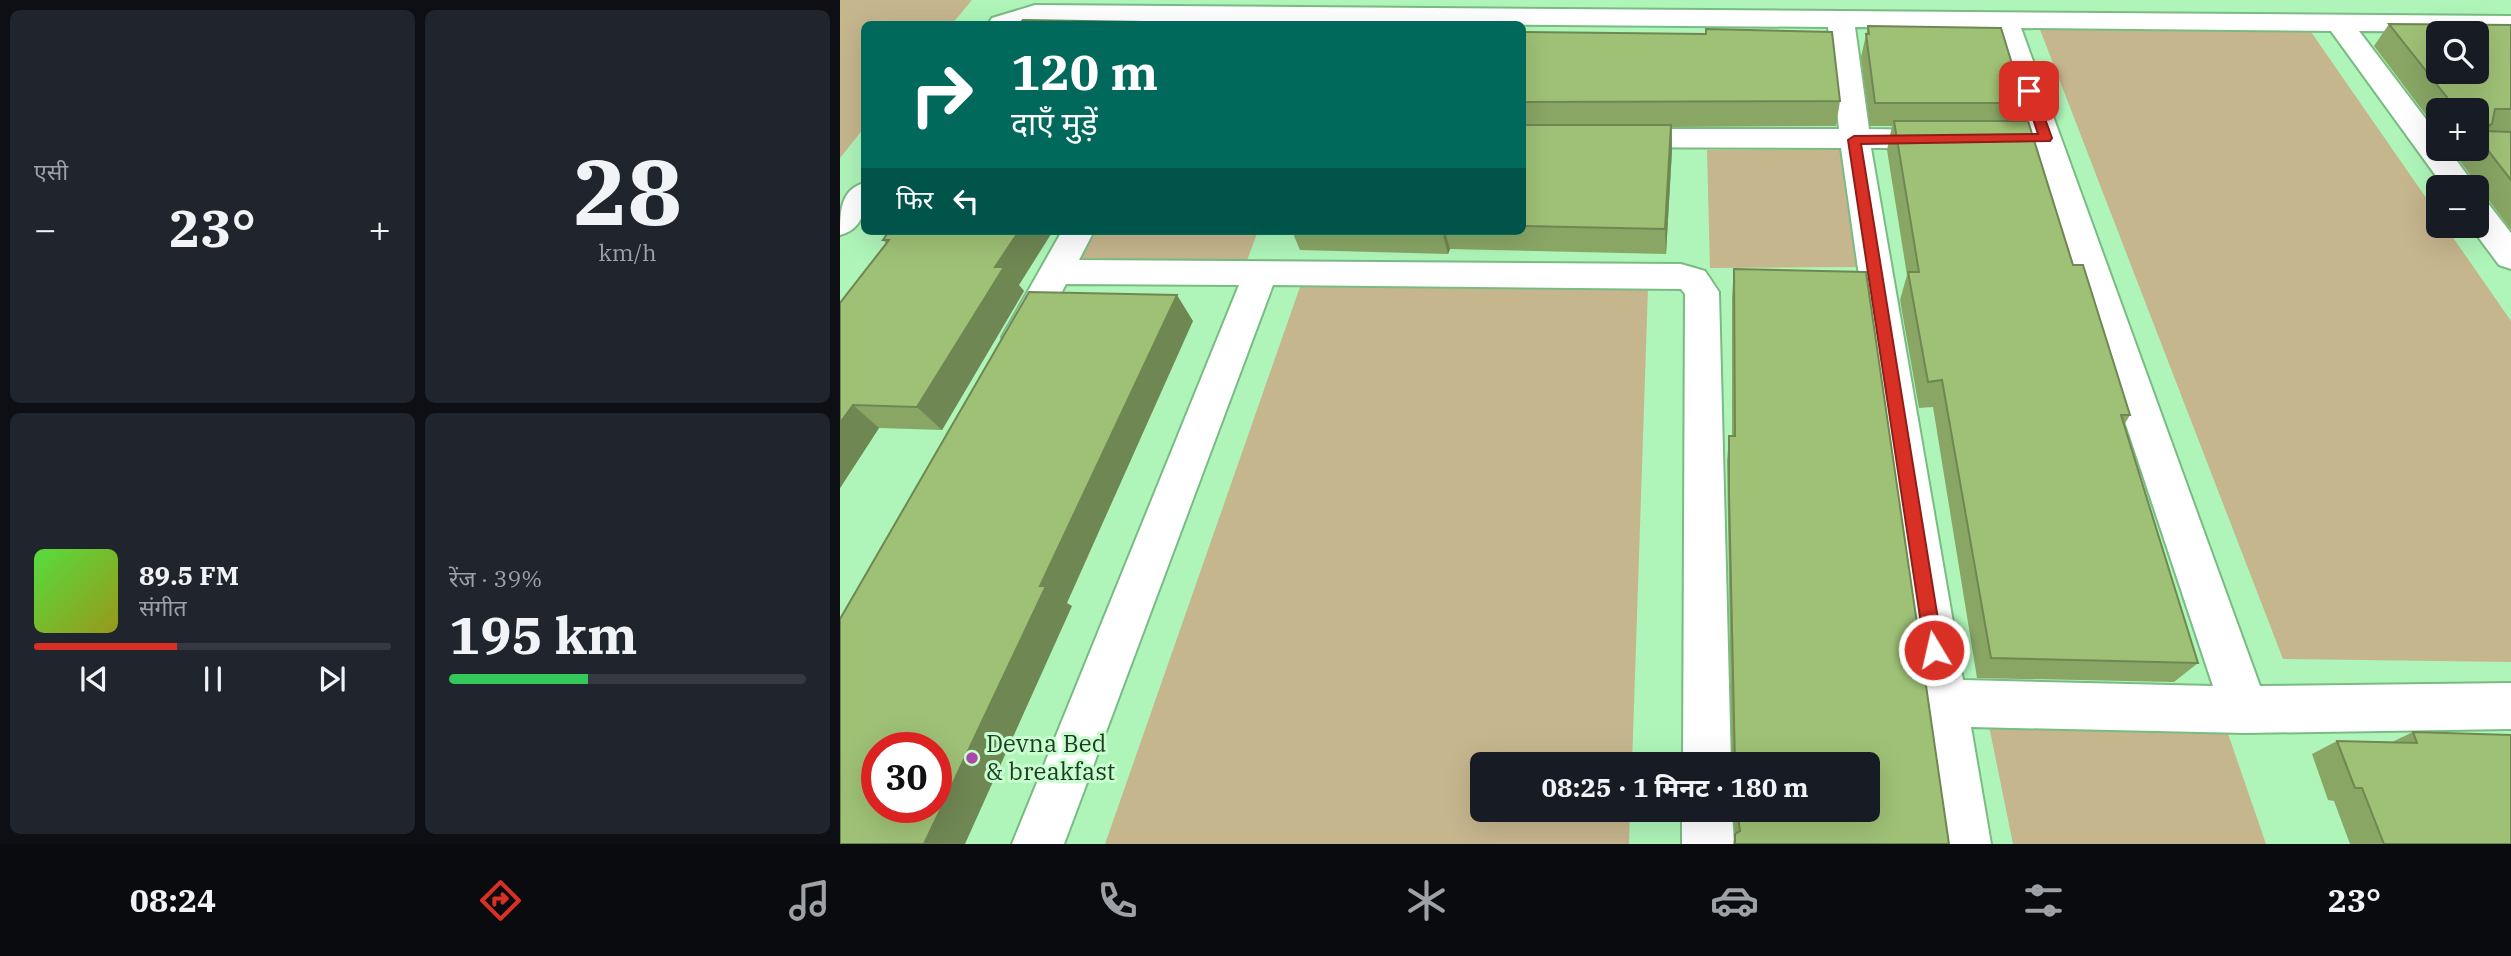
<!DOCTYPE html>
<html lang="hi">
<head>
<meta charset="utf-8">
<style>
	:root { --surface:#171b24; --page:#20242c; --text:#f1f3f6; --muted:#9ea1a6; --line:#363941; --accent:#d93025 }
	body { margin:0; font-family:"IBM Plex Serif","Noto Sans Devanagari",serif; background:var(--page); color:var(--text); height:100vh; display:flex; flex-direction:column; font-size:26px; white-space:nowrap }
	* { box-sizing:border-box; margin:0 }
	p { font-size:23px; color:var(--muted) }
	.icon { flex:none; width:38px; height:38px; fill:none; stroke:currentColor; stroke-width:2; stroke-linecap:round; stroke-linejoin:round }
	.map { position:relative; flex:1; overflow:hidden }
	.drawer { display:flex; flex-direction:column; gap:10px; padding:10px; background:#0d0f14; width:840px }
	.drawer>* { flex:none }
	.hud { position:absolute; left:21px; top:21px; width:665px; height:214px; border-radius:10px; box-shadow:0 7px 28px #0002; background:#00695c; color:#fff; overflow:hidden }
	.fabs { position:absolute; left:1586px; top:21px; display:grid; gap:14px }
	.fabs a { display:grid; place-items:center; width:63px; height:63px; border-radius:10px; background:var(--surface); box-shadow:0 7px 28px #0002; font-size:35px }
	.speed { position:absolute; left:21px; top:732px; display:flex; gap:14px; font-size:35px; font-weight:700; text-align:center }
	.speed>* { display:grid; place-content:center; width:91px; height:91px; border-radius:50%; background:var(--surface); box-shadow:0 7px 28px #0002; line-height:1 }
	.speed .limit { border:10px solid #d22; background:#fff; color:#111 }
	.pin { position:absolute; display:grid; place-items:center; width:60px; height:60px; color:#fff; margin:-30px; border-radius:14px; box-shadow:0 4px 10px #0006 }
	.me { position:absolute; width:77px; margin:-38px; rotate:351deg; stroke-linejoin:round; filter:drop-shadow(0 0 5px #0008) }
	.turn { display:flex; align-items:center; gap:24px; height:147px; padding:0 35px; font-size:32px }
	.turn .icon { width:91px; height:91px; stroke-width:2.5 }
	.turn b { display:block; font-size:49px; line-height:60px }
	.then { display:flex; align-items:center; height:66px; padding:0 35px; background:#0003; gap:14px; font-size:26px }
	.big { font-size:52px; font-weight:700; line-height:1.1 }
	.drawer .card { flex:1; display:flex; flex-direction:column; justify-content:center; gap:10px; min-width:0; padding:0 24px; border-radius:10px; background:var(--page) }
	.drawer .dial { align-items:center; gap:0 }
	.dial b { font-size:91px; line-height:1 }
	.song { display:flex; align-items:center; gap:21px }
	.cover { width:84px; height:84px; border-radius:10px; background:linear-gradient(135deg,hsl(110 70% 55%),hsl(60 70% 35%)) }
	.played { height:7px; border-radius:4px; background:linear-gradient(90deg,var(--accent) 40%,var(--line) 40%) }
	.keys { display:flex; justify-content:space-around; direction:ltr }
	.heat { display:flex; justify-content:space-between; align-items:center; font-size:38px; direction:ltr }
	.charge { height:10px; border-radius:5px; background:linear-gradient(90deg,#34c759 39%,var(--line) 0) }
	.drawer .tiles { flex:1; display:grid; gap:10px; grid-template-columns:repeat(2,1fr) }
	.trip { position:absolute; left:630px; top:752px; width:410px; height:70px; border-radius:10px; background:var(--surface); box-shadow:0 7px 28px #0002; font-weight:700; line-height:70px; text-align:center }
	.tab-bar { display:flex; height:112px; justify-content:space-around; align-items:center; background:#090b0e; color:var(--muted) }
	.tab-bar .icon { width:49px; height:49px }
	.tab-bar .active { color:var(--accent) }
	.tab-bar b { font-size:32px; color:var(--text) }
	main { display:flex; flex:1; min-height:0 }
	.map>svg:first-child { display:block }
</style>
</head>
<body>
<main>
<section class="drawer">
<div class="tiles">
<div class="card"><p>एसी</p>
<div class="heat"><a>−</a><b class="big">23°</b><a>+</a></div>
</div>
<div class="card dial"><b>28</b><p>km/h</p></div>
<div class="card">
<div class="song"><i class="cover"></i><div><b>89.5 FM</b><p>संगीत</p></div></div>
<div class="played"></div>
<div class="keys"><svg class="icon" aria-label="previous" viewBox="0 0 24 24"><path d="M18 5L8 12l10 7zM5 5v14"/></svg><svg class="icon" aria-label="pause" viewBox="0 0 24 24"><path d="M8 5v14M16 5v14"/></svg><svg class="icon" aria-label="next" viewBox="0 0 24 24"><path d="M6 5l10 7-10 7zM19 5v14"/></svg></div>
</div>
<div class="card"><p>रेंज · 39%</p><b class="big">195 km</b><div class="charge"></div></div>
</div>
</section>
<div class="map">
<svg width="1671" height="844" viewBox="0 0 1671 844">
	<rect width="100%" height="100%" fill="#aff5b9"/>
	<g fill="#c6b68e">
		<polygon points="0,0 132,0 112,24 24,24 24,128 0,158"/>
		<polygon points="1199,27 1469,29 1598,215 1598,226 1605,226 1671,321 1671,662 1443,659"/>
		<polygon points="1016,149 1038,267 870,268 867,150"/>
		<polygon points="256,231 418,231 406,263 239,263"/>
		<polygon points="461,284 808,288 792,765 642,765 642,810 790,810 789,844 265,844"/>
		<polygon points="1385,725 1426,844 1173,844 1149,726"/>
	</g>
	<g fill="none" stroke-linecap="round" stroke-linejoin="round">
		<g stroke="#79bc83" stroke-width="4">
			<g id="street">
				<path d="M195,5L1671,16V32L1519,31L1598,135V149H1608L1636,187H1604L1491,31L1181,28L1420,686L1671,683V729L1405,733L1131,727L1151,844H1099L1001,148L682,147V129H999L988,27L197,21L186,24H148L152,18ZM1015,27L1154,28L1373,686L1123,680L1031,148H1100L1111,146L1115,139L1111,132L1100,130L1029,129Z"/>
				<path d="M24,183C26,205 26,228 0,235C0,212 0,190 24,183Z"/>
				<polygon points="1636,199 1647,202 1671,233 1671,269 1659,265 1630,226 1636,226"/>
				<polygon points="222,231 254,231 239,260 841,264 865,271 879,292 891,765 843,765 845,294 841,289 433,285 224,844 172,844 399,285 226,284 193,347 180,351 167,347 162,337"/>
				<polygon points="842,810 892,810 894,844 842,844"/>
			</g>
		</g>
		<use href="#street" fill="#fff" fill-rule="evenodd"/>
	</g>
	<g fill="#89a665">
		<polygon points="1549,24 1671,25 1671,131 1651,131 1671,132 1671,230 1611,149 1636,149 1636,110 1598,110 1598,131 1534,46"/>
		<polygon points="1028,26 1184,103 1177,121 1290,415 1284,425 1358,663 1334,682 1137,678 1093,407 1079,408 1060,300 1067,275 1047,150 1052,126 1030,126 1021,57"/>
		<polygon points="682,32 1000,101 996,126 832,127 832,150 826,254 610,249 608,254 460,250 452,231 682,231"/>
		<polygon points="49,231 179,285 184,291 102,430 39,428 0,488 0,303 46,243 43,240"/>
		<polygon points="894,269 1109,844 893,844 895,834 893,810 1027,810 1027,765 892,765 887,461 889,436 892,436 892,297"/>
		<polygon points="1573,732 1671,844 1510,844 1494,801 1488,800 1472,754 1497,741 1552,742"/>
	</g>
	<g fill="#6f8753">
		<polygon points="1652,124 1639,140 1641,129"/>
		<polygon points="831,125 832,150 826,254 825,229"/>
		<polygon points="179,231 213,231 179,285 184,291 102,430 77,407 155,267"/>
		<polygon points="602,231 605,231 610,249 608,254"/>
		<polygon points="337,295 353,321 227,603 232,606 125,844 84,844 200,586"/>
		<polygon points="13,405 39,428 0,488 0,423"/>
	</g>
	<g fill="#9fc176" stroke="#6f8753" stroke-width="2" fill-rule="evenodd">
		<polygon points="183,20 303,22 302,24 179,24"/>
		<path d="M1549,24L1671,25V109H1655L1652,124L1641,129L1644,131L1671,132V180L1636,135V110H1617ZM1598,33H1636V72H1598Z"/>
		<polygon points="1028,26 1161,28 1184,103 1035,103 1026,34 1029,34"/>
		<polygon points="866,29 992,32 1000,101 682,102 682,32 866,34"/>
		<polygon points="1054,121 1188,121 1233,265 1243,265 1290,415 1281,415 1358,663 1151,658 1102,380 1088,382 1068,272 1079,272"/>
		<polygon points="682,125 831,125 825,229 682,226"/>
		<polygon points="49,231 179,231 155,267 164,267 77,407 13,405 0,423 0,303 49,240 43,240"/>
		<polygon points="894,269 1026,272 1109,844 895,844 895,834 900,831 897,810 1027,810 1027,765 895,765 889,492 889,436 895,436"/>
		<path d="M189,292L337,295L200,586H206L84,844H0V619ZM37,747H96V807H37Z"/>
		<polygon points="1573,732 1671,735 1671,844 1544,844 1522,788 1515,788 1497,741 1577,743"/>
	</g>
	<polygon fill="#d93025" stroke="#8d1f18" stroke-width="2" points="1189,88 1195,91 1212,138 1210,141 1021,144 1103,650 1101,656 1094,659 1087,656 1085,650 1008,140 1014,136 1198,134 1184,91"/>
	<circle fill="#ac46aa" stroke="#c7ffcf" stroke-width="2.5" cx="132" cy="758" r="7"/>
	<g text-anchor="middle" stroke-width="6" stroke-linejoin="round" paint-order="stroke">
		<g font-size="24" fill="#1f3b24" stroke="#c7ffcf" text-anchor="start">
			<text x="146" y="752">Devna Bed<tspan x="146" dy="28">&amp; breakfast</tspan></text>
		</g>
	</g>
</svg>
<div class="fabs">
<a><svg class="icon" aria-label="search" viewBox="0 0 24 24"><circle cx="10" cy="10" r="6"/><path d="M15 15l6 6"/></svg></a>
<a>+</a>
<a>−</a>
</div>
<div class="speed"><div class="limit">30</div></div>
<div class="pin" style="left:1189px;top:91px;background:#d93025"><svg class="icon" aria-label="arrive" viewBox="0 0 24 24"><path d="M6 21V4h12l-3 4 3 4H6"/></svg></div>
<svg class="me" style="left:1094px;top:650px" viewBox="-20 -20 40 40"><circle r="17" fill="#d93025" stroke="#fff" stroke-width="3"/><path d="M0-11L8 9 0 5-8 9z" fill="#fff"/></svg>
<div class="trip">08:25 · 1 मिनट · 180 m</div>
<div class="hud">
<div class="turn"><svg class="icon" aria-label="right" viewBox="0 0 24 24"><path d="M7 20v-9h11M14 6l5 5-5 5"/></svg><div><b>120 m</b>दाएँ मुड़ें</div></div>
<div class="then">फिर<svg class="icon" aria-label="left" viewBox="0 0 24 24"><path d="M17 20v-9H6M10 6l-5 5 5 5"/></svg></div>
</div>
</div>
</main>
<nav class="tab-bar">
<b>08:24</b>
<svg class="icon active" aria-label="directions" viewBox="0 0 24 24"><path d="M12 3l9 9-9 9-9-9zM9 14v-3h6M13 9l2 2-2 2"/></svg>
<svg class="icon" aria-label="music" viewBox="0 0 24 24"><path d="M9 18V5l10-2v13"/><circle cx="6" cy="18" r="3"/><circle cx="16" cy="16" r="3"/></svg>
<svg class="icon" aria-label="phone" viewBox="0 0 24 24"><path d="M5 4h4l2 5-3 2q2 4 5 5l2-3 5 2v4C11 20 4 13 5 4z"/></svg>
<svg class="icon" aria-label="climate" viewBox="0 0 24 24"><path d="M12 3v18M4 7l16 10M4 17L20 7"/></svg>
<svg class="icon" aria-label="car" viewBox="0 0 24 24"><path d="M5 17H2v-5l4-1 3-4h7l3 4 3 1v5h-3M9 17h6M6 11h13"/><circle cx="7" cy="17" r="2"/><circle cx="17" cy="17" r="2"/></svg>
<svg class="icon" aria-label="filters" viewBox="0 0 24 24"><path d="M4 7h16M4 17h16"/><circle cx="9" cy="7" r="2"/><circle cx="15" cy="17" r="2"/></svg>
<b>23°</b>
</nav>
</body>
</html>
